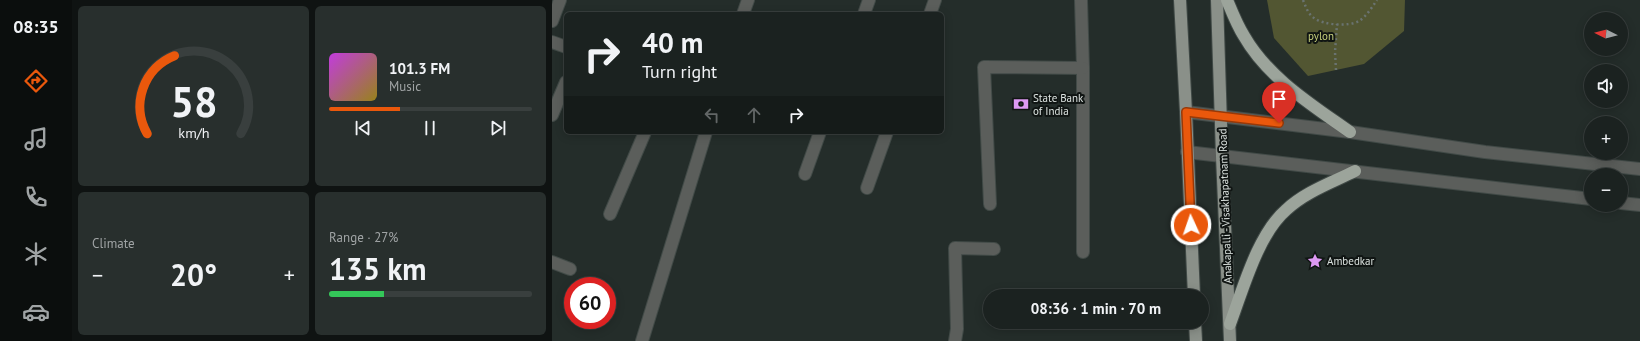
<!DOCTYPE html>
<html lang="en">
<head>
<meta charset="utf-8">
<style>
	:root { --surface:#1b2220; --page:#282f2d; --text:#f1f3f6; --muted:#a0a4a5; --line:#393f3e; --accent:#ea580c }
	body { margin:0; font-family:"PT Sans",sans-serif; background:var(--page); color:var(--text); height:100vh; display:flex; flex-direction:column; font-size:15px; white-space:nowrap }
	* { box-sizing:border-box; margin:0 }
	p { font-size:13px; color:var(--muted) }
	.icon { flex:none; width:22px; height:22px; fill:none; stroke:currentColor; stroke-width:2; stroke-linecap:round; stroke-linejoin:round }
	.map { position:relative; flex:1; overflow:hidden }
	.sheet { display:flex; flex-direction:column; gap:6px; padding:6px; background:#0f1312; width:480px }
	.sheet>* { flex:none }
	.hud { position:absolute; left:12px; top:12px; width:380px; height:122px; border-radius:6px; box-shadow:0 2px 10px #0003,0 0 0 1px var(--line); background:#1b2220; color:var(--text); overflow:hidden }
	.needle { width:26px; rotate:276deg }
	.controls { position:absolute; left:1032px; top:12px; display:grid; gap:8px }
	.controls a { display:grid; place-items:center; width:44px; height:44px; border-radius:50%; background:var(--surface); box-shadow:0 2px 10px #0003,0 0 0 1px var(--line); font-size:20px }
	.speed { position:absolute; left:12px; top:277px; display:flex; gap:8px; font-size:20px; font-weight:700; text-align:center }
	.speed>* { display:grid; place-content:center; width:52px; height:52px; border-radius:50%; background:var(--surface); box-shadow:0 2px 10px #0003,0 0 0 1px var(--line); line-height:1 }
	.speed .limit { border:6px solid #d22; background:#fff; color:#111 }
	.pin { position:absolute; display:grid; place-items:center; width:34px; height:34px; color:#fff; margin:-41px -17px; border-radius:50% 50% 50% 0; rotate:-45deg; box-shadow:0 0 4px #0007 }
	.pin .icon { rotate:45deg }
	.me { position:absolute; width:44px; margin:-22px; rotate:357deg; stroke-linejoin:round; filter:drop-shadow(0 0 3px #0008) }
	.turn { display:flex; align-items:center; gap:14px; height:84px; padding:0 12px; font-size:18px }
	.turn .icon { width:52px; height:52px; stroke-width:2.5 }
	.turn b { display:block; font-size:28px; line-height:34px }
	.lanes { display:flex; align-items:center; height:38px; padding:0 12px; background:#0003; justify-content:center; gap:20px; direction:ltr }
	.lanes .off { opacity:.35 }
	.big { font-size:30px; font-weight:700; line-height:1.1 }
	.sheet .widget { flex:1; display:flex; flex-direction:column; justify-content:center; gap:6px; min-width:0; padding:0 14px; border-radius:6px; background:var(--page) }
	.sheet .dial { align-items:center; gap:0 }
	.dial svg { height:104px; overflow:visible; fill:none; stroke:var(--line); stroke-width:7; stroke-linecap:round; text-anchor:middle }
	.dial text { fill:var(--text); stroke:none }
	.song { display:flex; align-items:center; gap:12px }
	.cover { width:48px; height:48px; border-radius:6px; background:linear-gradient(135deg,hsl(290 70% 55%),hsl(50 70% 35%)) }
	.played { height:4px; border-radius:2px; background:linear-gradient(90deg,var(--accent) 35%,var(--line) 35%) }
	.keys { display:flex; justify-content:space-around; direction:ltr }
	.heat { display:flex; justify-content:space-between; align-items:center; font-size:22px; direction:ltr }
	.charge { height:6px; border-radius:3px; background:linear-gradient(90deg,#34c759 27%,var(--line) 0) }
	.sheet .tiles { flex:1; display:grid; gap:6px; grid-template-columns:repeat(2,1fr) }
	.trip { position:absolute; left:431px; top:289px; width:226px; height:40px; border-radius:20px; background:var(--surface); box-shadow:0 2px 10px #0003,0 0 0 1px var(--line); font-weight:700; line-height:40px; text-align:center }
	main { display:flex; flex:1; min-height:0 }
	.tabs { display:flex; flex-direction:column; width:72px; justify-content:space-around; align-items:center; background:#0b0e0d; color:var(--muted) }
	.tabs .icon { width:28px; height:28px }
	.tabs .selected { color:var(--accent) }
	.tabs b { font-size:18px; color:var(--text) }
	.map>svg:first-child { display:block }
</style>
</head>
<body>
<main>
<nav class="tabs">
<b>08:35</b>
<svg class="icon selected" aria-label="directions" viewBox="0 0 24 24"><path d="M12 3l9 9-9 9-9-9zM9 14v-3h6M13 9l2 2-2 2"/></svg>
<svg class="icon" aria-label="music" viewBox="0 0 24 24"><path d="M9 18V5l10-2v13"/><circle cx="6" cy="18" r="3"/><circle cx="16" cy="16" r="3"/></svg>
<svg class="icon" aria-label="phone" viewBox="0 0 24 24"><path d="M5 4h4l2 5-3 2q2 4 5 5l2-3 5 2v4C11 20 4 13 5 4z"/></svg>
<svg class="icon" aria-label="climate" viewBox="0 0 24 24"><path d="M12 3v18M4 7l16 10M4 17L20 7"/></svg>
<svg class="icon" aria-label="car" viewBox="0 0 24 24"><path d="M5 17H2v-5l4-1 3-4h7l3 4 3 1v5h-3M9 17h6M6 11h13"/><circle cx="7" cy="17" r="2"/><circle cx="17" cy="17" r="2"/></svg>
</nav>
<section class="sheet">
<div class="tiles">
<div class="widget dial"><svg viewBox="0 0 100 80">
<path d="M14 69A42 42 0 1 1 86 69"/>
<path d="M14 69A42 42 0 0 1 35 9" stroke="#ea580c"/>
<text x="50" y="56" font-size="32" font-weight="700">58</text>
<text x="50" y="72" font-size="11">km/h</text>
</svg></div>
<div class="widget">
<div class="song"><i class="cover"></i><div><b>101.3 FM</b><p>Music</p></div></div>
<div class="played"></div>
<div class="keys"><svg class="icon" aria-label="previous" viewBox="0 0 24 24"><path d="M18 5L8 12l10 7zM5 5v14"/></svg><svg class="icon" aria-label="pause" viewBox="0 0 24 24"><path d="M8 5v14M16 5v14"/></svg><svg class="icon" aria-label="next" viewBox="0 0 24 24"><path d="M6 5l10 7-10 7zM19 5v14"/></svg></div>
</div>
<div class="widget"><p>Climate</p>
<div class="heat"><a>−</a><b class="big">20°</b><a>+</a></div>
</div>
<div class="widget"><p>Range · 27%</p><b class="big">135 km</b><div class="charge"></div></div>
</div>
</section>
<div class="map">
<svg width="1088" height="341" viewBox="0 0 1088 341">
	<rect width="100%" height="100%" fill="#242d2a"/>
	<polygon fill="#525632" points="715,0 853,0 852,31 812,64 756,76 722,38"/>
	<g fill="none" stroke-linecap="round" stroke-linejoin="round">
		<g stroke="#414a47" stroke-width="14">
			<g id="minor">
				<polyline points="529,0 531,68 531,252"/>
				<polyline points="191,14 196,0"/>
				<polyline points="312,14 317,0"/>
				<polyline points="378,14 383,0"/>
				<polyline points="0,21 8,0"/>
				<polyline points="0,42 14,47"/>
				<polyline points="634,112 798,132 933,152 1088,169"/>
				<polyline points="0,115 14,82"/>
				<polyline points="635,152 1039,199"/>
				<polyline points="253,174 268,132"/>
				<polyline points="315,188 335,132"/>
				<polyline points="1069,203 1088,205"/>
				<polyline points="438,204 432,67 531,68"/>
				<polyline points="58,214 93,132"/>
				<polyline points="0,262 18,269"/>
				<polyline points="90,341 154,132"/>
				<polyline points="403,341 405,329 403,248 442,249"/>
			</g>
		</g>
		<g stroke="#414a47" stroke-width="14">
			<g id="major">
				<polyline points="628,0 634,112 642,296"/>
				<polyline points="665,0 670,156 678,341"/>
				<polyline points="643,322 644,341"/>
			</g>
		</g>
		<g stroke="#414a47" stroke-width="14">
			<g id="highway">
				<path d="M675,0C680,12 685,25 692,36C716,78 760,105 798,132"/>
				<path d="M678,324C691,289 706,234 734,210C753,192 779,183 803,171"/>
			</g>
		</g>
		<g stroke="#6a7370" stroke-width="2.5" stroke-dasharray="2 3" stroke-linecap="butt">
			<path d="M751,0C754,7 756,14 762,18C771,25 797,27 807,21C815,16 820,7 825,0"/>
			<polyline points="784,70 783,52 785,24"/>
		</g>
		<use href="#minor" stroke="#5b5e5b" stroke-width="12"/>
		<use href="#major" stroke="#8a9089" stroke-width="12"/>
		<use href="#highway" stroke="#9ca49b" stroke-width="12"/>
	</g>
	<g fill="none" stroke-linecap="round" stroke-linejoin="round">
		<g stroke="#983908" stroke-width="10">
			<polyline id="route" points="639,225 634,112 727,123"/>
		</g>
		<use href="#route" stroke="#ea580c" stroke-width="7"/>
	</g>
	<defs>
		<g id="bank-bare" transform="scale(1.2)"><path d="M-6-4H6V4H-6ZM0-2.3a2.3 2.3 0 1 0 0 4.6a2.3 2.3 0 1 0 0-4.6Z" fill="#dd99f3" stroke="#101513" stroke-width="2.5" paint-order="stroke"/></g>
		<g id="sight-bare" transform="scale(1.2)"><path d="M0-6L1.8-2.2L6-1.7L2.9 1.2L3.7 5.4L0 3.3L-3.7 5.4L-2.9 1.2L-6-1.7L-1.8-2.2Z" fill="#dd99f3" stroke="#101513" stroke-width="2.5" paint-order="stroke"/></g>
	</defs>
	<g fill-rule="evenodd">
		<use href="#bank-bare" x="469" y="104"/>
		<use href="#sight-bare" x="763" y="261"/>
	</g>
	<g text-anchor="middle" stroke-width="4" stroke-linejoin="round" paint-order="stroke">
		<g font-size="11" fill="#c5ce7b" stroke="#101513">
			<text x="769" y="40">pylon</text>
		</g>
		<g font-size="11" fill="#dce3e0" stroke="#101513" text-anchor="start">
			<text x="481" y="102">State Bank<tspan x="481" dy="13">of India</tspan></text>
			<text x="775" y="265">Ambedkar</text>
		</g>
		<g font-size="11" fill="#dce3e0" stroke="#101513">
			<text transform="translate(673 206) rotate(-92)" y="4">Anakapalli - Visakhapatnam Road</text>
		</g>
	</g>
</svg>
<div class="controls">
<a><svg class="needle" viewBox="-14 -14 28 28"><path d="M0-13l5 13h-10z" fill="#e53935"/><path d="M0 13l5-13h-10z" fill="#a0a4a5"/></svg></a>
<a><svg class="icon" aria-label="sound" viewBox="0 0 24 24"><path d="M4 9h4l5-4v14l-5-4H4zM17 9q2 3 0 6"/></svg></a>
<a>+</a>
<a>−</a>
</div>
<div class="speed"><div class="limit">60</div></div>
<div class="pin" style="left:727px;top:123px;background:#d93025"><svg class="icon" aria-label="arrive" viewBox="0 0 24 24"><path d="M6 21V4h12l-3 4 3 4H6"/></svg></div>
<svg class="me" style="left:639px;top:225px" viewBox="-20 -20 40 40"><circle r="17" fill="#ea580c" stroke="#fff" stroke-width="3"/><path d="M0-11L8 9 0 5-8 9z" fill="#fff"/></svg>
<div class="trip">08:36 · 1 min · 70 m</div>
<div class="hud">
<div class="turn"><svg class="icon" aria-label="right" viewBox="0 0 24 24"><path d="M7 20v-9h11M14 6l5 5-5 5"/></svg><div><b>40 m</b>Turn right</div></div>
<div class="lanes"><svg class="icon off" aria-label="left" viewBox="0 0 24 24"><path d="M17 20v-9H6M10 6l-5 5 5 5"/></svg><svg class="icon off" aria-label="ahead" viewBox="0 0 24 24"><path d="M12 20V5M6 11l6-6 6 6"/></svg><svg class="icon" aria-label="right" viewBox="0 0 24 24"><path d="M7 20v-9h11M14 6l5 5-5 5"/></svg></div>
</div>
</div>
</main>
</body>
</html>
